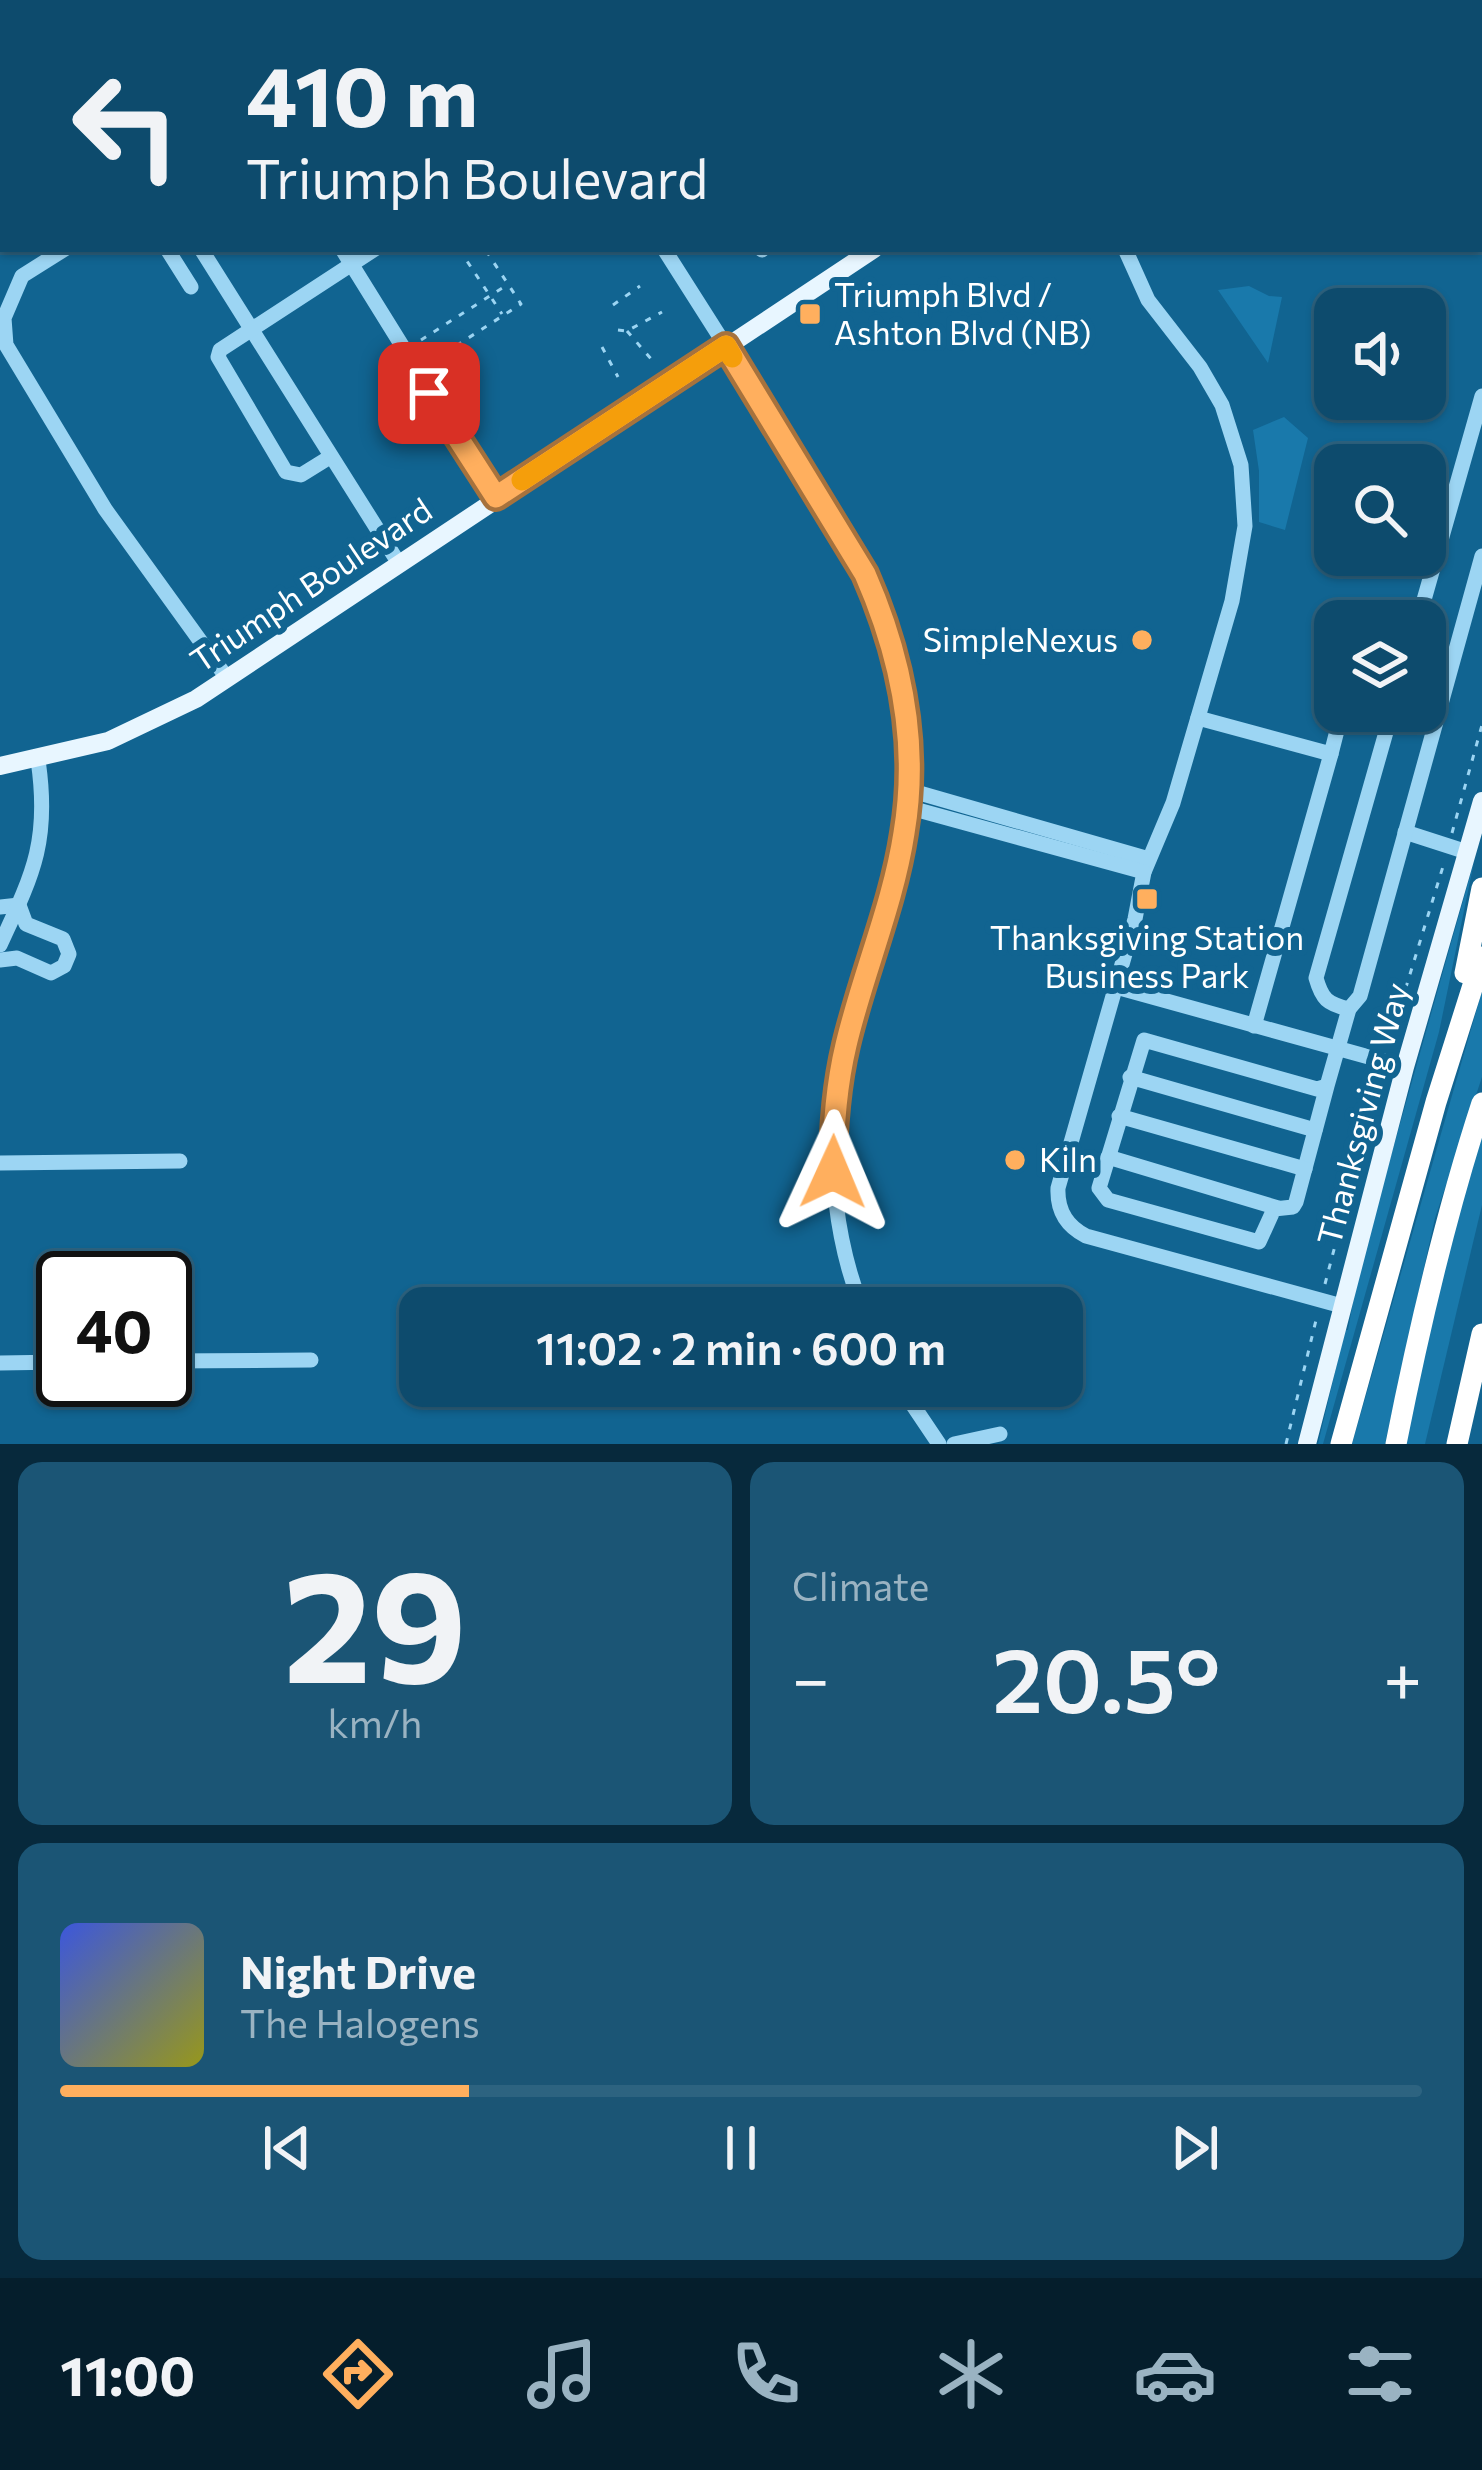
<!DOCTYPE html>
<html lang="en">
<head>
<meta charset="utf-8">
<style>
	:root { --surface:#0d4b6d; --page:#1b5575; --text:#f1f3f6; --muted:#9ab3c2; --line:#2d6380; --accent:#ffaf5e }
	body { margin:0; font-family:Commissioner,sans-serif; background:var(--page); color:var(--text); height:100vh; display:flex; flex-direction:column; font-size:45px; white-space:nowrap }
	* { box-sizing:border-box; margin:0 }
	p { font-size:39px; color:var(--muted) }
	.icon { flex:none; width:66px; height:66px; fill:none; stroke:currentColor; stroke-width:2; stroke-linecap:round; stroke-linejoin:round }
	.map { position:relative; height:1444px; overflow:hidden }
	.drawer { display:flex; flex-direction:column; gap:18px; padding:18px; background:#07293c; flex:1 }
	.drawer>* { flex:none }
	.banner { position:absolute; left:0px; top:0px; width:1482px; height:252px; box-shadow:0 3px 9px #0004,0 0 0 3px var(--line); background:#0d4b6d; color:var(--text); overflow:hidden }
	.buttons { position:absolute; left:1314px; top:288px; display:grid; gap:24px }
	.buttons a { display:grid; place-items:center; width:132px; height:132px; border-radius:24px; background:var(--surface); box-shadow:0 3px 9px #0004,0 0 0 3px var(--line); font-size:60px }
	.speed { position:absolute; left:36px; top:1251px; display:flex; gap:24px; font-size:60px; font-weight:700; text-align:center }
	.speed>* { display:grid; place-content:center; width:156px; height:156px; border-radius:50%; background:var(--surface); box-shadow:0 3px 9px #0004,0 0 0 3px var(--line); line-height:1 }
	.speed .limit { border:6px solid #111; border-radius:18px; background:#fff; color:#111 }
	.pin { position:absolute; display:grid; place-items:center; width:102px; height:102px; color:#fff; margin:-51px; border-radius:24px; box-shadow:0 6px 18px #0006 }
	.me { position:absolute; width:132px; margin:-66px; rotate:1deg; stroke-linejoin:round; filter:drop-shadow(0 0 9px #0008) }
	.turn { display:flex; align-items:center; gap:42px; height:252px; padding:0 48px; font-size:54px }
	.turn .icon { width:156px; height:156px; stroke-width:2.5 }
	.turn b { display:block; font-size:84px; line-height:102px }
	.big { font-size:90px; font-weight:600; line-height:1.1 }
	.drawer .card { flex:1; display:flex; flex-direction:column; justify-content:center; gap:18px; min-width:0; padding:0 42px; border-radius:24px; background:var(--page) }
	.drawer .dial { align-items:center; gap:0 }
	.dial b { font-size:156px; line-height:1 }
	.song { display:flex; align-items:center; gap:36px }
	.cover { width:144px; height:144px; border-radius:18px; background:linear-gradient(135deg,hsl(230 70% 55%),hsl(60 70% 35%)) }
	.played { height:12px; border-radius:6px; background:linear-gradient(90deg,var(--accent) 30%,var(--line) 30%) }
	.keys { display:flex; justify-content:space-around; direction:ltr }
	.heat { display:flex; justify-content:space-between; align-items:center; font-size:66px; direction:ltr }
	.drawer .tiles { flex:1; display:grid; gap:18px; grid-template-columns:1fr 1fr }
	.card:last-child { grid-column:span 2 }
	.trip { position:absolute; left:399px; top:1287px; width:684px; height:120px; border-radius:24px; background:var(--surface); box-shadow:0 3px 9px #0004,0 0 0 3px var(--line); font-weight:600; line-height:120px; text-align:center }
	.tabs { display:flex; height:192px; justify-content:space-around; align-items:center; background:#051e2c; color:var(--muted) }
	.tabs .icon { width:84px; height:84px }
	.tabs .active { color:var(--accent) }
	.tabs b { font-size:54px; color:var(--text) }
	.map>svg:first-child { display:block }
</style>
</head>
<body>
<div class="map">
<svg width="1482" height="1444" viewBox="0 0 1482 1444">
	<rect width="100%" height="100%" fill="#116491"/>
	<g fill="#1979ab">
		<polygon points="758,0 1482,0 1482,195 1479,3"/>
		<polygon points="1249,286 1269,296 1282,297 1268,363 1218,290"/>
		<polygon points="1333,313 1335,314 1334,368 1317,365"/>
		<polygon points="1284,417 1308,438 1285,530 1259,522 1259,471 1253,430"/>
		<polygon points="1474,862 1439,1032 1323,1444 1318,1444 1345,1330 1348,1330 1359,1269"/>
		<polygon points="1482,991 1482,1077 1435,1218 1385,1444 1352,1444"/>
		<polygon points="1482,1124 1482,1205 1425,1444 1405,1444 1430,1325"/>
	</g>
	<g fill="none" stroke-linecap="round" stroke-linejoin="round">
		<g stroke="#9cd5f3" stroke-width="3" stroke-dasharray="6 9" stroke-linecap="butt">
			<polyline points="838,3 839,0"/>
			<polyline points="994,3 995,0"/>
			<polyline points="459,249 502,314"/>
			<polyline points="613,305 640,286"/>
			<polyline points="618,330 627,331 662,312"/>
			<polyline points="627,331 652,360"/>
			<polyline points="421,340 507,285"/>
			<polyline points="602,347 618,377"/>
			<polyline points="449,354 473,393"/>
			<polyline points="431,362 521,304 485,249"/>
			<polyline points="455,399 478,389"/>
			<polyline points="1452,833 1482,725"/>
			<polyline points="1388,1046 1445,860"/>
			<polyline points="1325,1284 1379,1078"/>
			<polyline points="1286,1444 1317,1316"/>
		</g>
		<g stroke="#9cd5f3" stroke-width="15">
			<polyline points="506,0 508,3"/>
			<polyline points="65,249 22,276 4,318 6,345 105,509 227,678"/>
			<polyline points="167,249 191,287"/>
			<polyline points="201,249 398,562"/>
			<polyline points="342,249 496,497"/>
			<path d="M664,249C703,310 742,372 781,433C841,528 903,623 909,739C914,864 853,972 837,1093C827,1164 836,1242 862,1308"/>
			<path d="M1125,249L1148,300L1200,367L1222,405L1241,465L1245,526L1232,601L1173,803L1144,872L1135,919L1058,1188C1057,1210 1066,1226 1086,1236L1342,1306"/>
			<polyline points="762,250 762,249"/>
			<polyline points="330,457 301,475 286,472 218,357 220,350 375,249"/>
			<polyline points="1418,621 1482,396"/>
			<polyline points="1198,718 1331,754 1342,711"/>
			<polyline points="909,790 1149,859"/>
			<polyline points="907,807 1144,872"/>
			<polyline points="1405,832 1467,852"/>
			<polyline points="0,907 19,905 26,924 63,939 69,954 64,966 51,973 17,958 0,960"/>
			<path d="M0,945C33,874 50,841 38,760"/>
			<polyline points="1116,987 1405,1067"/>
			<path d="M1349,1009C1327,1004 1322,999 1316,978L1392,711"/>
			<polyline points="1254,1026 1331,754"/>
			<polyline points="1130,1077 1315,1130"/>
			<polyline points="1327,1086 1296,1202 1293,1207 1274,1209 1259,1242 1108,1200 1099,1188 1144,1040 1317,1089 1327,1086 1349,1009 1360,996 1482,556"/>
			<polyline points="1119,1116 1305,1169"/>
			<polyline points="1108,1157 1278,1208"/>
			<polyline points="0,1163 180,1161"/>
			<polyline points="165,1361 311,1360"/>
			<polyline points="0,1363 63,1362"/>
			<polyline points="900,1386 939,1444"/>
			<polyline points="954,1444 1000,1434"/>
		</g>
		<g stroke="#e8f6ff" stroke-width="18">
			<polyline points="1479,214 1482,215"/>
			<polyline points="1479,241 1482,242"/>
			<polyline points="0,766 108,741 196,699 874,249"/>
			<polyline points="1307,1444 1405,1067 1482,801"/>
		</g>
		<g stroke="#fff" stroke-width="21">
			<polyline points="1465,973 1482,888"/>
			<polyline points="1341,1444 1436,1102 1482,957"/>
			<path d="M1396,1444C1419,1328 1445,1216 1482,1103"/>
			<polyline points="1457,1444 1482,1334"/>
		</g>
		<g stroke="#fff" stroke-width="4.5" stroke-dasharray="21 9" stroke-linecap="butt">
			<polyline points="25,3 26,0"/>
			<polyline points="0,77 3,68"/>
			<polyline points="0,143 3,132"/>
		</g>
	</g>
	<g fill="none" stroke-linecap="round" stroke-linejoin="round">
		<g stroke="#a6723d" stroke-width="30">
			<path id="route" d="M429,393L496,497L726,346L865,574C901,656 919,744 904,833C893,905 863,973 846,1045C836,1087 833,1128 833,1172"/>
		</g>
		<use href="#route" stroke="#ffaf5e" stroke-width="21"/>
		<polyline stroke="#f59e0b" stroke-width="21" points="522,480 726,346 732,357"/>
	</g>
	<g fill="#ffaf5e" stroke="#116491" stroke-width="4.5">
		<rect x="798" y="302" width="24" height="24" rx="6"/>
		<circle cx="1142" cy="640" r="12"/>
		<rect x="1135" y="887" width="24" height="24" rx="6"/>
		<circle cx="1015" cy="1160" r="12"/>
	</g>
	<g text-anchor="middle" stroke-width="12" stroke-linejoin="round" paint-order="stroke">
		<g font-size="33" fill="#fff" stroke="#116491" text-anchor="start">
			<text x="834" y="307">Triumph Blvd /<tspan x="834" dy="38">Ashton Blvd (NB)</tspan></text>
			<text x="1118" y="652" text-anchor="end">SimpleNexus</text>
			<text x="1147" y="950" text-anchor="middle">Thanksgiving Station<tspan x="1147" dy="38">Business Park</tspan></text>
			<text x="1039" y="1172">Kiln</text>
		</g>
		<g font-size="33" fill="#fff" stroke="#116491">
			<text transform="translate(311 585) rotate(-34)" y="12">Triumph Boulevard</text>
			<text transform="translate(1363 1114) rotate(-75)" y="12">Thanksgiving Way</text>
		</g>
	</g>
</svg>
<div class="buttons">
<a><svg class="icon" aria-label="sound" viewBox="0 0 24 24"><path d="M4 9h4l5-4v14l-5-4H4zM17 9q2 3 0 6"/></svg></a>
<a><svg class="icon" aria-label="search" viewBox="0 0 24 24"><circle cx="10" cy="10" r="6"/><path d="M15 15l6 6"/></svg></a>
<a><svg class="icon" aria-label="layers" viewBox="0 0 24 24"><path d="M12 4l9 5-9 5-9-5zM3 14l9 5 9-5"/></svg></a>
</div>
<div class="speed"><div class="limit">40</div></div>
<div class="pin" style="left:429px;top:393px;background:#d93025"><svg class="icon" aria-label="arrive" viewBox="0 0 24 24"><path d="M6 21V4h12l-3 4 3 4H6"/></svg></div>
<svg class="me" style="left:833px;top:1172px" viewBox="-20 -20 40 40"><path d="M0-17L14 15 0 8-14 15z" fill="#ffaf5e" stroke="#fff" stroke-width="4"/></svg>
<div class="trip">11:02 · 2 min · 600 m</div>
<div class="banner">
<div class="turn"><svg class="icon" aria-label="left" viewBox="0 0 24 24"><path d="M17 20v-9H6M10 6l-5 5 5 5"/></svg><div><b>410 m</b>Triumph Boulevard</div></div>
</div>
</div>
<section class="drawer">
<div class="tiles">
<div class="card dial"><b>29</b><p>km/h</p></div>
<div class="card"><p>Climate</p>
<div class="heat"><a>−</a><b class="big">20.5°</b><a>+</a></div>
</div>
<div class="card">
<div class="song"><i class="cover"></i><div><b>Night Drive</b><p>The Halogens</p></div></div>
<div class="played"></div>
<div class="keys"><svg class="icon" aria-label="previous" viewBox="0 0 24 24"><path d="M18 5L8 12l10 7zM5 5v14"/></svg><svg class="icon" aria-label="pause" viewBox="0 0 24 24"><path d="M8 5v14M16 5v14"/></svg><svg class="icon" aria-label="next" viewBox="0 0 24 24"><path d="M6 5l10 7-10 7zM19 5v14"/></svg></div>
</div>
</div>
</section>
<nav class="tabs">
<b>11:00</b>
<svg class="icon active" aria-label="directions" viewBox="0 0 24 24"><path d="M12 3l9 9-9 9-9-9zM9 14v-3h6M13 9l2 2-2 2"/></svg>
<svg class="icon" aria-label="music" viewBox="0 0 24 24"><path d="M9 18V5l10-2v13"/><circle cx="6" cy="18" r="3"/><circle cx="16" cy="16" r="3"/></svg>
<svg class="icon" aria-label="phone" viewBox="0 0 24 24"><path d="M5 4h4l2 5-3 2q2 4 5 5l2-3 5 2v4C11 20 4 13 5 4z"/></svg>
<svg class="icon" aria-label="climate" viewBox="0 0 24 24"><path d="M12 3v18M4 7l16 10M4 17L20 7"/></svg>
<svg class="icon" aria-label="car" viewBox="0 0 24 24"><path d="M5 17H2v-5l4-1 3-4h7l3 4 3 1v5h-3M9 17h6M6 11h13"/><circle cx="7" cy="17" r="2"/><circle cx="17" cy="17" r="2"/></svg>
<svg class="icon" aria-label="filters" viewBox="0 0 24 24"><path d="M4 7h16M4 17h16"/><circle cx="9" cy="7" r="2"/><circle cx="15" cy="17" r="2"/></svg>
</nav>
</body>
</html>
